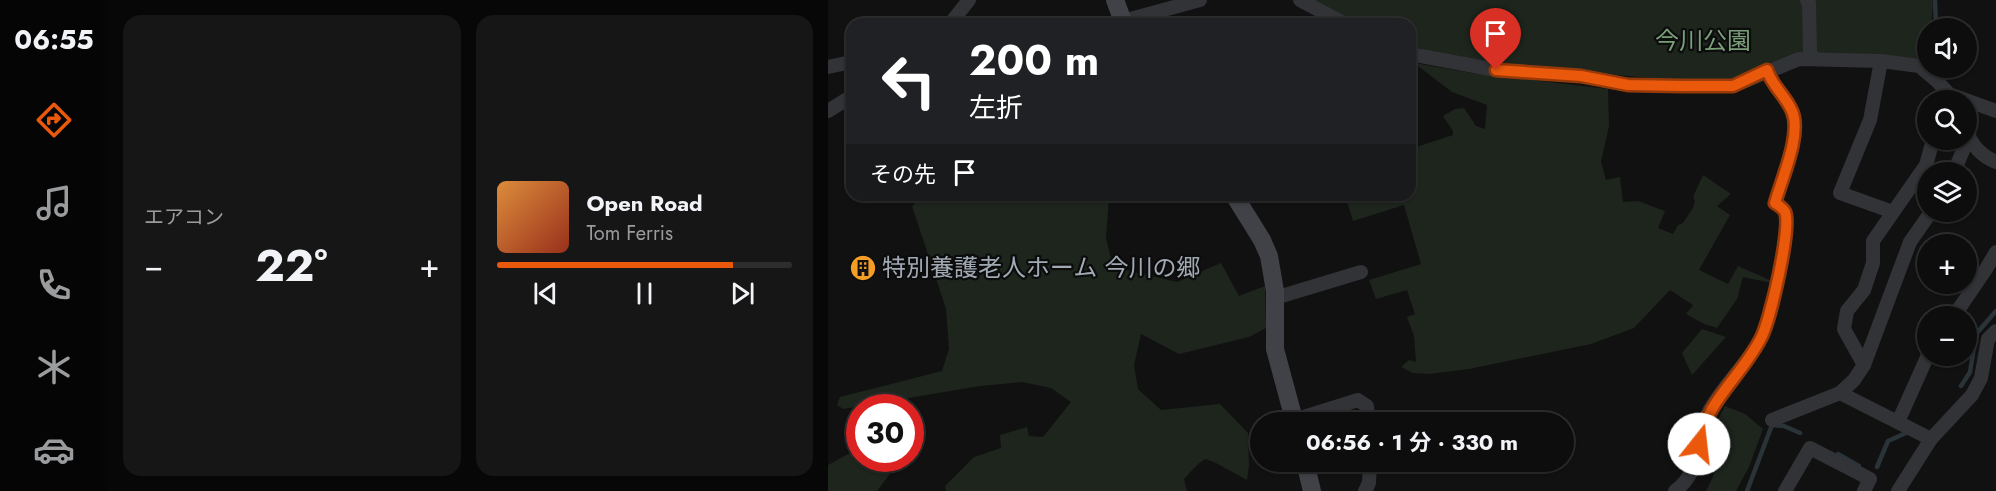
<!DOCTYPE html>
<html lang="ja">
<head>
<meta charset="utf-8">
<style>
	:root { --surface:#0d0d0e; --page:#161617; --text:#f1f3f6; --muted:#9a9c9e; --line:#2d2d2e; --accent:#ea580c }
	body { margin:0; font-family:Jost,"Noto Sans JP",sans-serif; background:var(--page); color:var(--text); height:100vh; display:flex; flex-direction:column; font-size:22px; white-space:nowrap }
	* { box-sizing:border-box; margin:0 }
	p { font-size:20px; color:var(--muted) }
	.icon { flex:none; width:33px; height:33px; fill:none; stroke:currentColor; stroke-width:2; stroke-linecap:round; stroke-linejoin:round }
	.map { position:relative; flex:1; overflow:hidden }
	.side { display:flex; flex-direction:column; gap:15px; padding:15px; background:#070708; width:720px }
	.side>* { flex:none }
	.banner { position:absolute; left:18px; top:18px; width:570px; height:183px; border-radius:18px; box-shadow:0 2px 4px #0004,0 0 0 2px var(--line); background:#202124; color:#fff; overflow:hidden }
	.buttons { position:absolute; left:1089px; top:18px; display:grid; gap:12px }
	.buttons a { display:grid; place-items:center; width:60px; height:60px; border-radius:50%; background:var(--surface); box-shadow:0 2px 4px #0004,0 0 0 2px var(--line); font-size:30px }
	.speed { position:absolute; left:18px; top:394px; display:flex; gap:12px; font-size:30px; font-weight:700; text-align:center }
	.speed>* { display:grid; place-content:center; width:78px; height:78px; border-radius:50%; background:var(--surface); box-shadow:0 2px 4px #0004,0 0 0 2px var(--line); line-height:1 }
	.speed .limit { border:9px solid #d22; background:#fff; color:#111 }
	.pin { position:absolute; display:grid; place-items:center; width:51px; height:51px; color:#fff; margin:-62px -26px; border-radius:50% 50% 50% 0; rotate:-45deg; box-shadow:0 0 6px #0007 }
	.pin .icon { rotate:45deg }
	.me { position:absolute; width:66px; margin:-33px; rotate:16deg; stroke-linejoin:round; filter:drop-shadow(0 0 4px #0008) }
	.turn { display:flex; align-items:center; gap:21px; height:126px; padding:0 24px; font-size:27px }
	.turn .icon { width:78px; height:78px; stroke-width:2.5 }
	.turn b { display:block; font-size:42px; line-height:51px }
	.then { display:flex; align-items:center; height:57px; padding:0 24px; background:#0003; gap:12px; font-size:22px }
	.big { font-size:45px; font-weight:700; line-height:1.1 }
	.side .tile { flex:1; display:flex; flex-direction:column; justify-content:center; gap:9px; min-width:0; padding:0 21px; border-radius:18px; background:var(--page) }
	.song { display:flex; align-items:center; gap:18px }
	.cover { width:72px; height:72px; border-radius:9px; background:linear-gradient(135deg,hsl(30 70% 55%),hsl(10 70% 35%)) }
	.played { height:6px; border-radius:3px; background:linear-gradient(90deg,var(--accent) 80%,var(--line) 80%) }
	.keys { display:flex; justify-content:space-around; direction:ltr }
	.heat { display:flex; justify-content:space-between; align-items:center; font-size:33px; direction:ltr }
	.side .tiles { flex:1; display:grid; gap:15px; grid-template-columns:repeat(2,1fr) }
	.trip { position:absolute; left:422px; top:412px; width:324px; height:60px; border-radius:30px; background:var(--surface); box-shadow:0 2px 4px #0004,0 0 0 2px var(--line); font-weight:700; line-height:60px; text-align:center }
	main { display:flex; flex:1; min-height:0 }
	.tabs { display:flex; flex-direction:column; width:108px; justify-content:space-around; align-items:center; background:#050506; color:var(--muted) }
	.tabs .icon { width:42px; height:42px }
	.tabs .current { color:var(--accent) }
	.tabs b { font-size:27px; color:var(--text) }
	.map>svg:first-child { display:block }
</style>
</head>
<body>
<main>
<nav class="tabs">
<b>06:55</b>
<svg class="icon current" aria-label="directions" viewBox="0 0 24 24"><path d="M12 3l9 9-9 9-9-9zM9 14v-3h6M13 9l2 2-2 2"/></svg>
<svg class="icon" aria-label="music" viewBox="0 0 24 24"><path d="M9 18V5l10-2v13"/><circle cx="6" cy="18" r="3"/><circle cx="16" cy="16" r="3"/></svg>
<svg class="icon" aria-label="phone" viewBox="0 0 24 24"><path d="M5 4h4l2 5-3 2q2 4 5 5l2-3 5 2v4C11 20 4 13 5 4z"/></svg>
<svg class="icon" aria-label="climate" viewBox="0 0 24 24"><path d="M12 3v18M4 7l16 10M4 17L20 7"/></svg>
<svg class="icon" aria-label="car" viewBox="0 0 24 24"><path d="M5 17H2v-5l4-1 3-4h7l3 4 3 1v5h-3M9 17h6M6 11h13"/><circle cx="7" cy="17" r="2"/><circle cx="17" cy="17" r="2"/></svg>
</nav>
<section class="side">
<div class="tiles">
<div class="tile"><p>エアコン</p>
<div class="heat"><a>−</a><b class="big">22°</b><a>+</a></div>
</div>
<div class="tile">
<div class="song"><i class="cover"></i><div><b>Open Road</b><p>Tom Ferris</p></div></div>
<div class="played"></div>
<div class="keys"><svg class="icon" aria-label="previous" viewBox="0 0 24 24"><path d="M18 5L8 12l10 7zM5 5v14"/></svg><svg class="icon" aria-label="pause" viewBox="0 0 24 24"><path d="M8 5v14M16 5v14"/></svg><svg class="icon" aria-label="next" viewBox="0 0 24 24"><path d="M6 5l10 7-10 7zM19 5v14"/></svg></div>
</div>
</div>
</section>
<div class="map">
<svg width="1168" height="491" viewBox="0 0 1168 491">
	<rect width="100%" height="100%" fill="#111112"/>
	<g fill="#1d251d">
		<polygon points="480,0 1104,0 1105,2 1103,28 1100,28 1098,64 982,52 904,83 851,81 665,63 617,55 582,46 582,24 524,24"/>
		<polygon points="586,63 644,73 780,89 781,126 773,162 778,180 792,177 795,202 810,201 837,211 830,228 845,234 850,225 855,223 865,208 867,201 865,197 875,175 903,194 889,206 902,215 871,270 900,284 910,266 944,281 944,283 915,277 909,299 889,328 876,324 858,314 865,305 842,290 806,328 763,344 641,369 601,374 585,373 573,367 581,360 588,362 586,336 579,317 587,314 579,290 548,299 541,280 593,264 576,205 525,221 517,195 582,195 582,149 625,135 625,131 615,116 627,109 636,108 648,126 657,129 659,105 624,92"/>
		<polygon points="86,195 281,195 278,238 285,267 349,282 393,263 411,296 437,286 438,328 421,337 351,354 313,334 306,365 310,389 333,410 392,404 420,433 421,466 419,480 386,462 377,459 369,465 356,479 359,491 118,491 117,486 146,457 173,448 172,435 199,427 201,436 215,437 243,402 223,388 194,382 152,386 15,409 9,405 12,397 114,371 121,349 118,309 84,206 87,204 82,198"/>
		<polygon points="874,329 898,337 864,375 854,353"/>
		<polygon points="897,406 917,414 935,429 921,467 908,491 878,491 885,477 888,461 882,452 886,427"/>
		<polygon points="31,448 32,459 73,459 49,491 0,491 0,465"/>
	</g>
	<g fill="none" stroke-linecap="round" stroke-linejoin="round">
		<g stroke="#293338" stroke-width="4.5">
			<polyline points="1107,0 1108,28"/>
			<polyline points="1133,386 1142,372 1148,334 1168,311"/>
			<polyline points="1010,454 1031,466"/>
			<polyline points="1049,467 1060,441 1078,433"/>
			<polyline points="919,491 944,425 956,426 972,433"/>
		</g>
		<g stroke="#323337" stroke-width="14">
			<polyline points="472,0 517,24"/>
			<polyline points="979,0 981,3 982,52 986,59"/>
			<polyline points="295,21 372,0"/>
			<polyline points="122,24 141,0"/>
			<polyline points="582,54 668,70 753,76 800,85 855,86 905,86 971,59 1053,61 1091,66 1110,82 1121,94 1124,100"/>
			<polyline points="1053,61 1042,120 1012,193 1065,212"/>
			<polyline points="0,67 24,62"/>
			<polyline points="1121,94 1168,111"/>
			<polyline points="0,111 24,96"/>
			<path d="M1138,131C1145,146 1153,156 1168,162"/>
			<polyline points="1126,172 1141,136"/>
			<polyline points="447,298 533,272"/>
			<polyline points="1126,316 1158,269 1168,252"/>
			<polyline points="1036,365 1016,329 1019,311 1036,290 1045,263 1045,241 1098,165 1105,140"/>
			<polyline points="1012,393 1103,439"/>
			<polyline points="466,420 530,400 539,406 541,423"/>
			<polyline points="944,420 1012,393 1026,380 1036,365 1082,242 1103,212"/>
			<polyline points="1070,422 1100,355"/>
			<polyline points="537,491 541,483 542,462"/>
			<path d="M847,491C874,472 867,440 880,413C894,386 919,365 933,338C942,321 964,227 957,212C955,208 950,205 947,203C954,178 974,134 964,111C958,96 944,86 939,70"/>
			<polyline points="957,491 982,448 1042,479 1036,491"/>
			<polyline points="1070,491 1103,439 1144,395 1153,378 1160,339 1168,331"/>
		</g>
		<g stroke="#404247" stroke-width="18">
			<polyline points="287,0 296,24"/>
			<polyline points="406,195 434,240 441,256 447,291 447,349 467,423"/>
			<polyline points="477,462 484,491"/>
		</g>
	</g>
	<g fill="none" stroke-linecap="round" stroke-linejoin="round">
		<g stroke="#983908" stroke-width="15">
			<path id="route" d="M668,70L753,76L800,85L855,86H905L939,70C944,86 958,96 964,111C974,134 954,178 947,203C950,205 955,208 957,212C964,227 942,321 933,338C914,376 878,401 871,444"/>
		</g>
		<use href="#route" stroke="#ea580c" stroke-width="10"/>
	</g>
	<defs>
		<g id="building-disc" transform="scale(1.35)"><circle r="9.5" fill="#f69d25" stroke="#0c0c0d"/><path d="M-4-6H4V6H1V3H-1V6H-4ZM-2.5-4.3h1.7v1.8h-1.7ZM.8-4.3h1.7v1.8H.8ZM-2.5-1h1.7V.8h-1.7ZM.8-1h1.7V.8H.8Z" fill="#111"/></g>
	</defs>
	<g fill-rule="evenodd">
		<use href="#building-disc" x="35" y="268"/>
	</g>
	<g text-anchor="middle" stroke-width="4.5" stroke-linejoin="round" paint-order="stroke">
		<g font-size="24" fill="#799f78" stroke="#0c0c0d">
			<text x="875" y="49">今川公園</text>
		</g>
		<g font-size="24" fill="#a1a9b3" stroke="#0c0c0d" text-anchor="start">
			<text x="54" y="276">特別養護老人ホーム 今川の郷</text>
		</g>
	</g>
</svg>
<div class="buttons">
<a><svg class="icon" aria-label="sound" viewBox="0 0 24 24"><path d="M4 9h4l5-4v14l-5-4H4zM17 9q2 3 0 6"/></svg></a>
<a><svg class="icon" aria-label="search" viewBox="0 0 24 24"><circle cx="10" cy="10" r="6"/><path d="M15 15l6 6"/></svg></a>
<a><svg class="icon" aria-label="layers" viewBox="0 0 24 24"><path d="M12 4l9 5-9 5-9-5zM3 14l9 5 9-5"/></svg></a>
<a>+</a>
<a>−</a>
</div>
<div class="speed"><div class="limit">30</div></div>
<div class="pin" style="left:668px;top:70px;background:#d93025"><svg class="icon" aria-label="arrive" viewBox="0 0 24 24"><path d="M6 21V4h12l-3 4 3 4H6"/></svg></div>
<svg class="me" style="left:871px;top:444px" viewBox="-20 -20 40 40"><circle r="19" fill="#fff"/><path d="M0-13L10 11 0 6-10 11z" fill="#ea580c"/></svg>
<div class="trip">06:56 · 1 分 · 330 m</div>
<div class="banner">
<div class="turn"><svg class="icon" aria-label="left" viewBox="0 0 24 24"><path d="M17 20v-9H6M10 6l-5 5 5 5"/></svg><div><b>200 m</b>左折</div></div>
<div class="then">その先<svg class="icon" aria-label="arrive" viewBox="0 0 24 24"><path d="M6 21V4h12l-3 4 3 4H6"/></svg></div>
</div>
</div>
</main>
</body>
</html>
